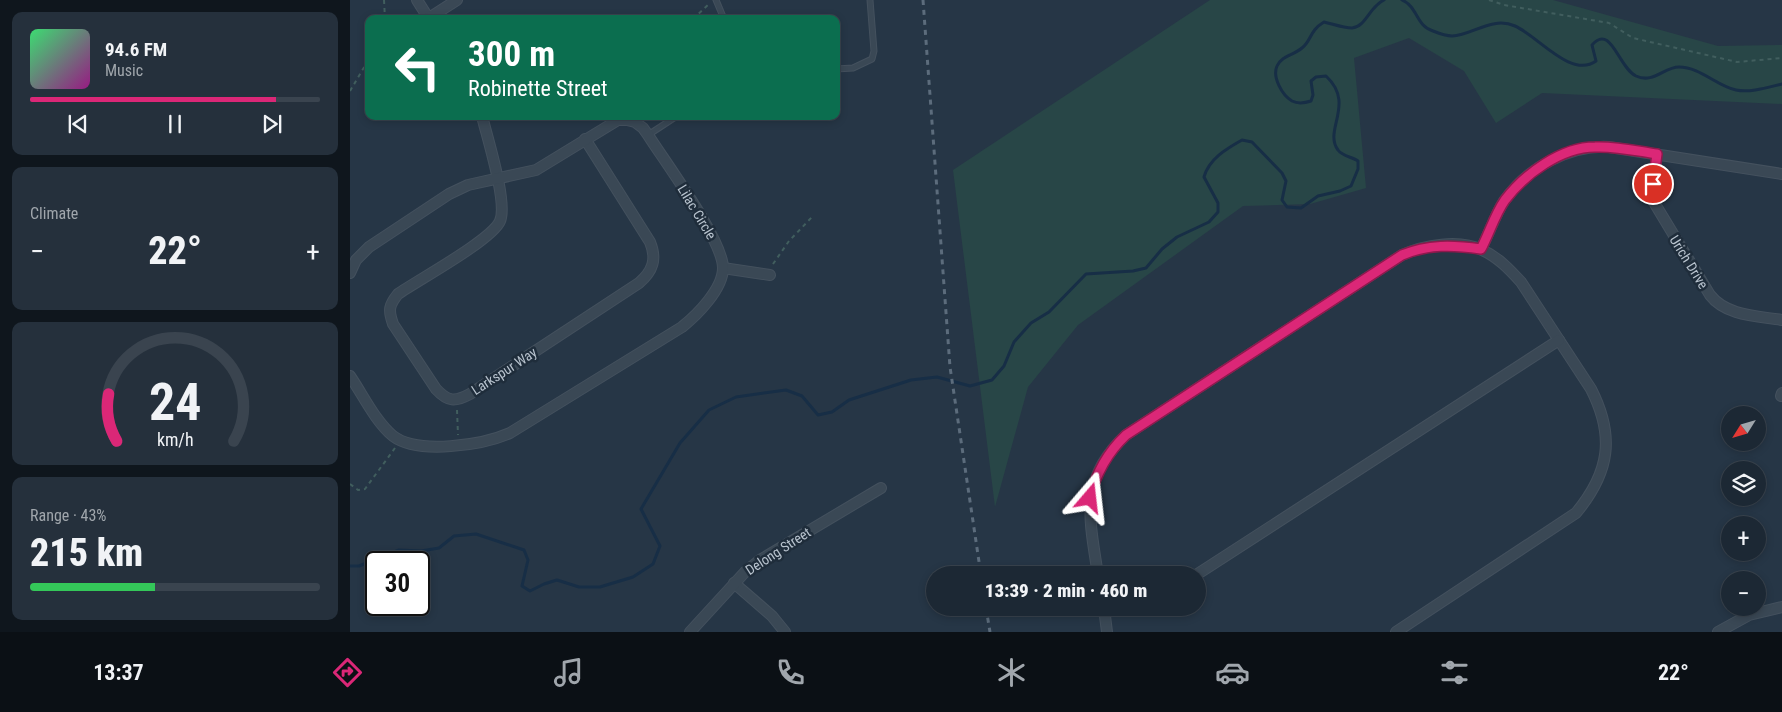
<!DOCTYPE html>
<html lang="en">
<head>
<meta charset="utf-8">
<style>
	:root { --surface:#1c2834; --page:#25303c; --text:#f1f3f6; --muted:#a0a6ac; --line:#3a444f; --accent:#db2777 }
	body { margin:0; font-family:"Roboto Condensed",sans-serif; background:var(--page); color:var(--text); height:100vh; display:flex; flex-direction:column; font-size:19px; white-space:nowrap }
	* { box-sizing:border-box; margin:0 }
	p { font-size:16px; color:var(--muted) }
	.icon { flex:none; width:28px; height:28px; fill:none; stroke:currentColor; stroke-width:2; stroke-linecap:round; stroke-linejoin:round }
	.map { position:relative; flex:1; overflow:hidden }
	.details { display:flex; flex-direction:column; gap:12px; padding:12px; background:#0f161d; width:350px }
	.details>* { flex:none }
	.top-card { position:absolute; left:15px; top:15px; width:475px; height:105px; border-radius:10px; box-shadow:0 2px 8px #0003,0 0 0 1px var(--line); background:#0b6e4f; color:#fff; overflow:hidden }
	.needle { width:32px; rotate:233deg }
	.tools { position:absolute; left:1371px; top:406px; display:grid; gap:10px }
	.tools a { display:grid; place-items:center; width:45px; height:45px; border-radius:50%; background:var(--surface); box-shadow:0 2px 8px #0003,0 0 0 1px var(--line); font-size:25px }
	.speed { position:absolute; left:15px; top:551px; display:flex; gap:10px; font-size:25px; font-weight:700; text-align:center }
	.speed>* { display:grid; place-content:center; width:65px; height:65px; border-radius:50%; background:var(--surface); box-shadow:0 2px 8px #0003,0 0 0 1px var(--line); line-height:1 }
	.speed .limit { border:2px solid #111; border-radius:8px; background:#fff; color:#111 }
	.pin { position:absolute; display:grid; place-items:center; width:42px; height:42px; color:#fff; margin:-21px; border:2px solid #fff; border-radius:50%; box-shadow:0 1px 5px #0007 }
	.me { position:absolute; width:55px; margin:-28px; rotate:17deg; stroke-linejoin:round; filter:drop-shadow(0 0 4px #0008) }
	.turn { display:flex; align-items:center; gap:18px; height:105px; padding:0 20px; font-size:22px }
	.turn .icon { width:65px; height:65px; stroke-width:2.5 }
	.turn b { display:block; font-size:35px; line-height:42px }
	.big { font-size:38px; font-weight:800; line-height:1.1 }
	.details .widget { flex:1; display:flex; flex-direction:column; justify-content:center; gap:8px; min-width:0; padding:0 18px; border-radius:10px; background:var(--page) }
	.details .dial { align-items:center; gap:0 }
	.dial svg { height:130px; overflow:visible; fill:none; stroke:var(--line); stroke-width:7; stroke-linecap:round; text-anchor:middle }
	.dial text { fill:var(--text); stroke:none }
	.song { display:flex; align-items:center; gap:15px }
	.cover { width:60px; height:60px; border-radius:8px; background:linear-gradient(135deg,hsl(140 70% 55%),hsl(310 70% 35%)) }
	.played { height:5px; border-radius:2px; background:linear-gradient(90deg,var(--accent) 85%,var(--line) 85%) }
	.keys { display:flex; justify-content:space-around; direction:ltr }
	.heat { display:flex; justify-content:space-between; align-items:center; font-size:28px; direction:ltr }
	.charge { height:8px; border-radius:4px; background:linear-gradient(90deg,#34c759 43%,var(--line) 0) }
	.trip { position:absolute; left:576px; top:566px; width:280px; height:50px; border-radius:25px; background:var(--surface); box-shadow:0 2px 8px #0003,0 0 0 1px var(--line); font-weight:800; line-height:50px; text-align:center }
	.menu { display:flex; height:80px; justify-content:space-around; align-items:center; background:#0b1015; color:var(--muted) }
	.menu .icon { width:35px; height:35px }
	.menu .on { color:var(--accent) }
	.menu b { font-size:22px; color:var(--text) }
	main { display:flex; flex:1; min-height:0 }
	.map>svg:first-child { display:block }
</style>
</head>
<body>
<main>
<section class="details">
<div class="widget">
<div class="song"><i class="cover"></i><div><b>94.6 FM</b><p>Music</p></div></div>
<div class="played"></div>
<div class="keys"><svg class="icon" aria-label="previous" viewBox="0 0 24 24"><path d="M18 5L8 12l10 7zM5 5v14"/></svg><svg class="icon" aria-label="pause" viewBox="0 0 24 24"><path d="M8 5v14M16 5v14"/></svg><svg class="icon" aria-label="next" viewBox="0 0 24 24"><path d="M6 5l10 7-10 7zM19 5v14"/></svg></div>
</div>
<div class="widget"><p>Climate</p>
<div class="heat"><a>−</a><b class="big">22°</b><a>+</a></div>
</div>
<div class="widget dial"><svg viewBox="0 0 100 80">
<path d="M14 69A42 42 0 1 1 86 69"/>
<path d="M14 69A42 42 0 0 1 9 40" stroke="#db2777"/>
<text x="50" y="56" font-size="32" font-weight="700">24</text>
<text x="50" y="72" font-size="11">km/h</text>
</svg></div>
<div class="widget"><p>Range · 43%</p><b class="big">215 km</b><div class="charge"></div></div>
</section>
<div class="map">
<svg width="1432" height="632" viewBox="0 0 1432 632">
	<rect width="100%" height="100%" fill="#263646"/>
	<polygon fill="#284647" points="860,0 1203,0 1368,46 1432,45 1432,104 1192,93 1146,123 1114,71 1059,38 1004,58 1016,188 960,204 893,206 728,325 678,387 645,507 603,170"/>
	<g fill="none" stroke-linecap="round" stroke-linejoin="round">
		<g stroke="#172e46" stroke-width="3">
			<path d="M1052,0C1068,7 1066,26 1083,31C1088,33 1096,36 1102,36C1123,35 1142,16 1165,26C1188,36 1221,79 1246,61L1242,45C1261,23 1268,67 1286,76C1303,84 1314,67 1329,67C1350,67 1367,86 1386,90C1400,93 1419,87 1432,84"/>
			<path d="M0,566H9L49,550L71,551L89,548L104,536L126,534L174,550L178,560L172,586L180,591L194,584L207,580L229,587H250L283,577L303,564L310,546L291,509L330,443L359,410L386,397L436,390L452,396L468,415L482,412L499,400L561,380L587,377L620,386L642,380L654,366L664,342L681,323L699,312L736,274L783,271L796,268L812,249L827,237L859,222L868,212V203L854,177C859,159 876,149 892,140L902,142L932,173L936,181L932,200L937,207L951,208L968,196L990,191L1001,186L1008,169V161C1002,157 992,156 988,150C973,130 1006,104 976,76L966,77L961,81L963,95L961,101C955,103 948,104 942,101C932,95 922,77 927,66C931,56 944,55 952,48C962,40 959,31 974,22C983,24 993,28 1002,28C1016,27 1019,7 1034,0"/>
		</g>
		<g stroke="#44515e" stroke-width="7">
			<g id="service">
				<polyline points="366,0 374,19"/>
				<polyline points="486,69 503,68 522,59 524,51 520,0"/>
				<polyline points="298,135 327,116"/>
			</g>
		</g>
		<g stroke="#44515e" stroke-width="12">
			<g id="minor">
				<polyline points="67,0 79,19"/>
				<polyline points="79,18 107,0"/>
				<path d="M132,116C137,137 158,203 150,221C142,240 68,280 48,294C39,305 38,310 43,324L86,389C98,402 105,402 120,394L289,283C303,271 307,259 300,242L235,139"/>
				<path d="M1307,154L1303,192L1305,204L1360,295C1376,316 1408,316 1432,320"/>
				<path d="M1131,249C1139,234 1145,215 1154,201C1178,167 1219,145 1259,147L1432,174"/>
				<polyline points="373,268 420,275"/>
				<path d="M0,273L6,260L19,247L99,194L118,185L186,170L268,120H277L285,122L293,128L298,135C315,162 373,240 373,268C373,289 347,315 332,327L160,433C133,445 68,455 43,436C25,421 13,395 0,376"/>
				<polyline points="1431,396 1432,393"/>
				<path d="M748,575C739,517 729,479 776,435L1052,255C1074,245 1109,239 1132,250C1148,257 1160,270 1171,282L1241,389C1265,436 1260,472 1226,513L1046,632"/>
				<polyline points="846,575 1209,340"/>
				<polyline points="384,583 422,616 435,632"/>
				<polyline points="754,608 757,632"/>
				<polyline points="340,632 395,572 410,560 531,488"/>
				<polyline points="1368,632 1399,615 1432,607"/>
			</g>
		</g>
		<g stroke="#415e5e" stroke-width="2" stroke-dasharray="4 4" stroke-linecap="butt">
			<polyline points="34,0 35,19"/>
			<polyline points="1139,0 1154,5 1259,23 1283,38 1387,62 1432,58"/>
			<polyline points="343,19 359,4"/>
			<polyline points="0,91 19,59"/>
			<polyline points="423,264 439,241 462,217"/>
			<polyline points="107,410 108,435"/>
			<polyline points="0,484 8,490 15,489 45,448"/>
		</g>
		<use href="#service" stroke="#3a4855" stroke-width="5"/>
		<use href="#minor" stroke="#3a4855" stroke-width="10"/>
		<g stroke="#5c6c7c" stroke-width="3" stroke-dasharray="5 5" stroke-linecap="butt">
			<polyline points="573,0 600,367 631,575"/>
			<polyline points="636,608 640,632"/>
		</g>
	</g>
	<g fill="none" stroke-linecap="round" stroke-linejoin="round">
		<g stroke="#8e194d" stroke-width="12">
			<path id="route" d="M740,498C746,473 757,453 776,435L1052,255C1078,244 1103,245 1131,249C1139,234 1145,214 1155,200C1175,174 1211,147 1245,147C1266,146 1287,151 1307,154L1303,184"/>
		</g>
		<use href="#route" stroke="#db2777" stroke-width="9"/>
	</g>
	<g text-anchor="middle" stroke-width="5" stroke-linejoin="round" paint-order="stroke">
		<g font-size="14" fill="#b8c3ce" stroke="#1f2d3b">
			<text transform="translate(347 212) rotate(59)" y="5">Lilac Circle</text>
			<text transform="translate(1339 262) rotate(58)" y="5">Urich Drive</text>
			<text transform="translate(154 371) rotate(-33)" y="5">Larkspur Way</text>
			<text transform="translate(428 551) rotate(-33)" y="5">Delong Street</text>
		</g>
	</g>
</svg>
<div class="tools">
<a><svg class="needle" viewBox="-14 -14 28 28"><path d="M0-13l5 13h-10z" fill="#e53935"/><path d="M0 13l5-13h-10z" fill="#a0a6ac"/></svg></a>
<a><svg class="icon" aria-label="layers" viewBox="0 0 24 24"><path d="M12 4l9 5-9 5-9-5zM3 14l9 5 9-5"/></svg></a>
<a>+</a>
<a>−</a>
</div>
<div class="speed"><div class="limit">30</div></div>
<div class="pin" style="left:1303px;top:184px;background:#d93025"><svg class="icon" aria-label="arrive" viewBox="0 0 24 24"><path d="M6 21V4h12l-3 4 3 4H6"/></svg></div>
<svg class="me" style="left:740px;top:498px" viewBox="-20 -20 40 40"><path d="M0-17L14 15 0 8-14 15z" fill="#db2777" stroke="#fff" stroke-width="4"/></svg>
<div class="trip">13:39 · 2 min · 460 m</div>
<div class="top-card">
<div class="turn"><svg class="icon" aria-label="left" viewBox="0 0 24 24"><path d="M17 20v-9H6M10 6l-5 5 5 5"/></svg><div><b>300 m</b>Robinette Street</div></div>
</div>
</div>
</main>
<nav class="menu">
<b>13:37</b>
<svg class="icon on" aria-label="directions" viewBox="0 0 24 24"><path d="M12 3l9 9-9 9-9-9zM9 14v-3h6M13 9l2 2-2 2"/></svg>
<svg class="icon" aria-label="music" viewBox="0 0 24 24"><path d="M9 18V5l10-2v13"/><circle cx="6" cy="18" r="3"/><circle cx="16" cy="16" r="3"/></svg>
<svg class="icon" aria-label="phone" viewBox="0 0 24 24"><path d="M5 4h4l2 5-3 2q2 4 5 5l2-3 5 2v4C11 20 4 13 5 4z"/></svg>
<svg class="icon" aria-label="climate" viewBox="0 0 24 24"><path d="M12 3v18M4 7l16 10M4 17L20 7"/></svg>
<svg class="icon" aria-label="car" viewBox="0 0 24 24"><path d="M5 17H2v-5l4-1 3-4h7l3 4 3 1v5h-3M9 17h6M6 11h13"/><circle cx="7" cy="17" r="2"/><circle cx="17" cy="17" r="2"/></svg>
<svg class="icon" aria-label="filters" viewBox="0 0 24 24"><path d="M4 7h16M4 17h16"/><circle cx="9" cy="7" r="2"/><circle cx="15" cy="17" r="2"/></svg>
<b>22°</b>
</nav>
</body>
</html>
